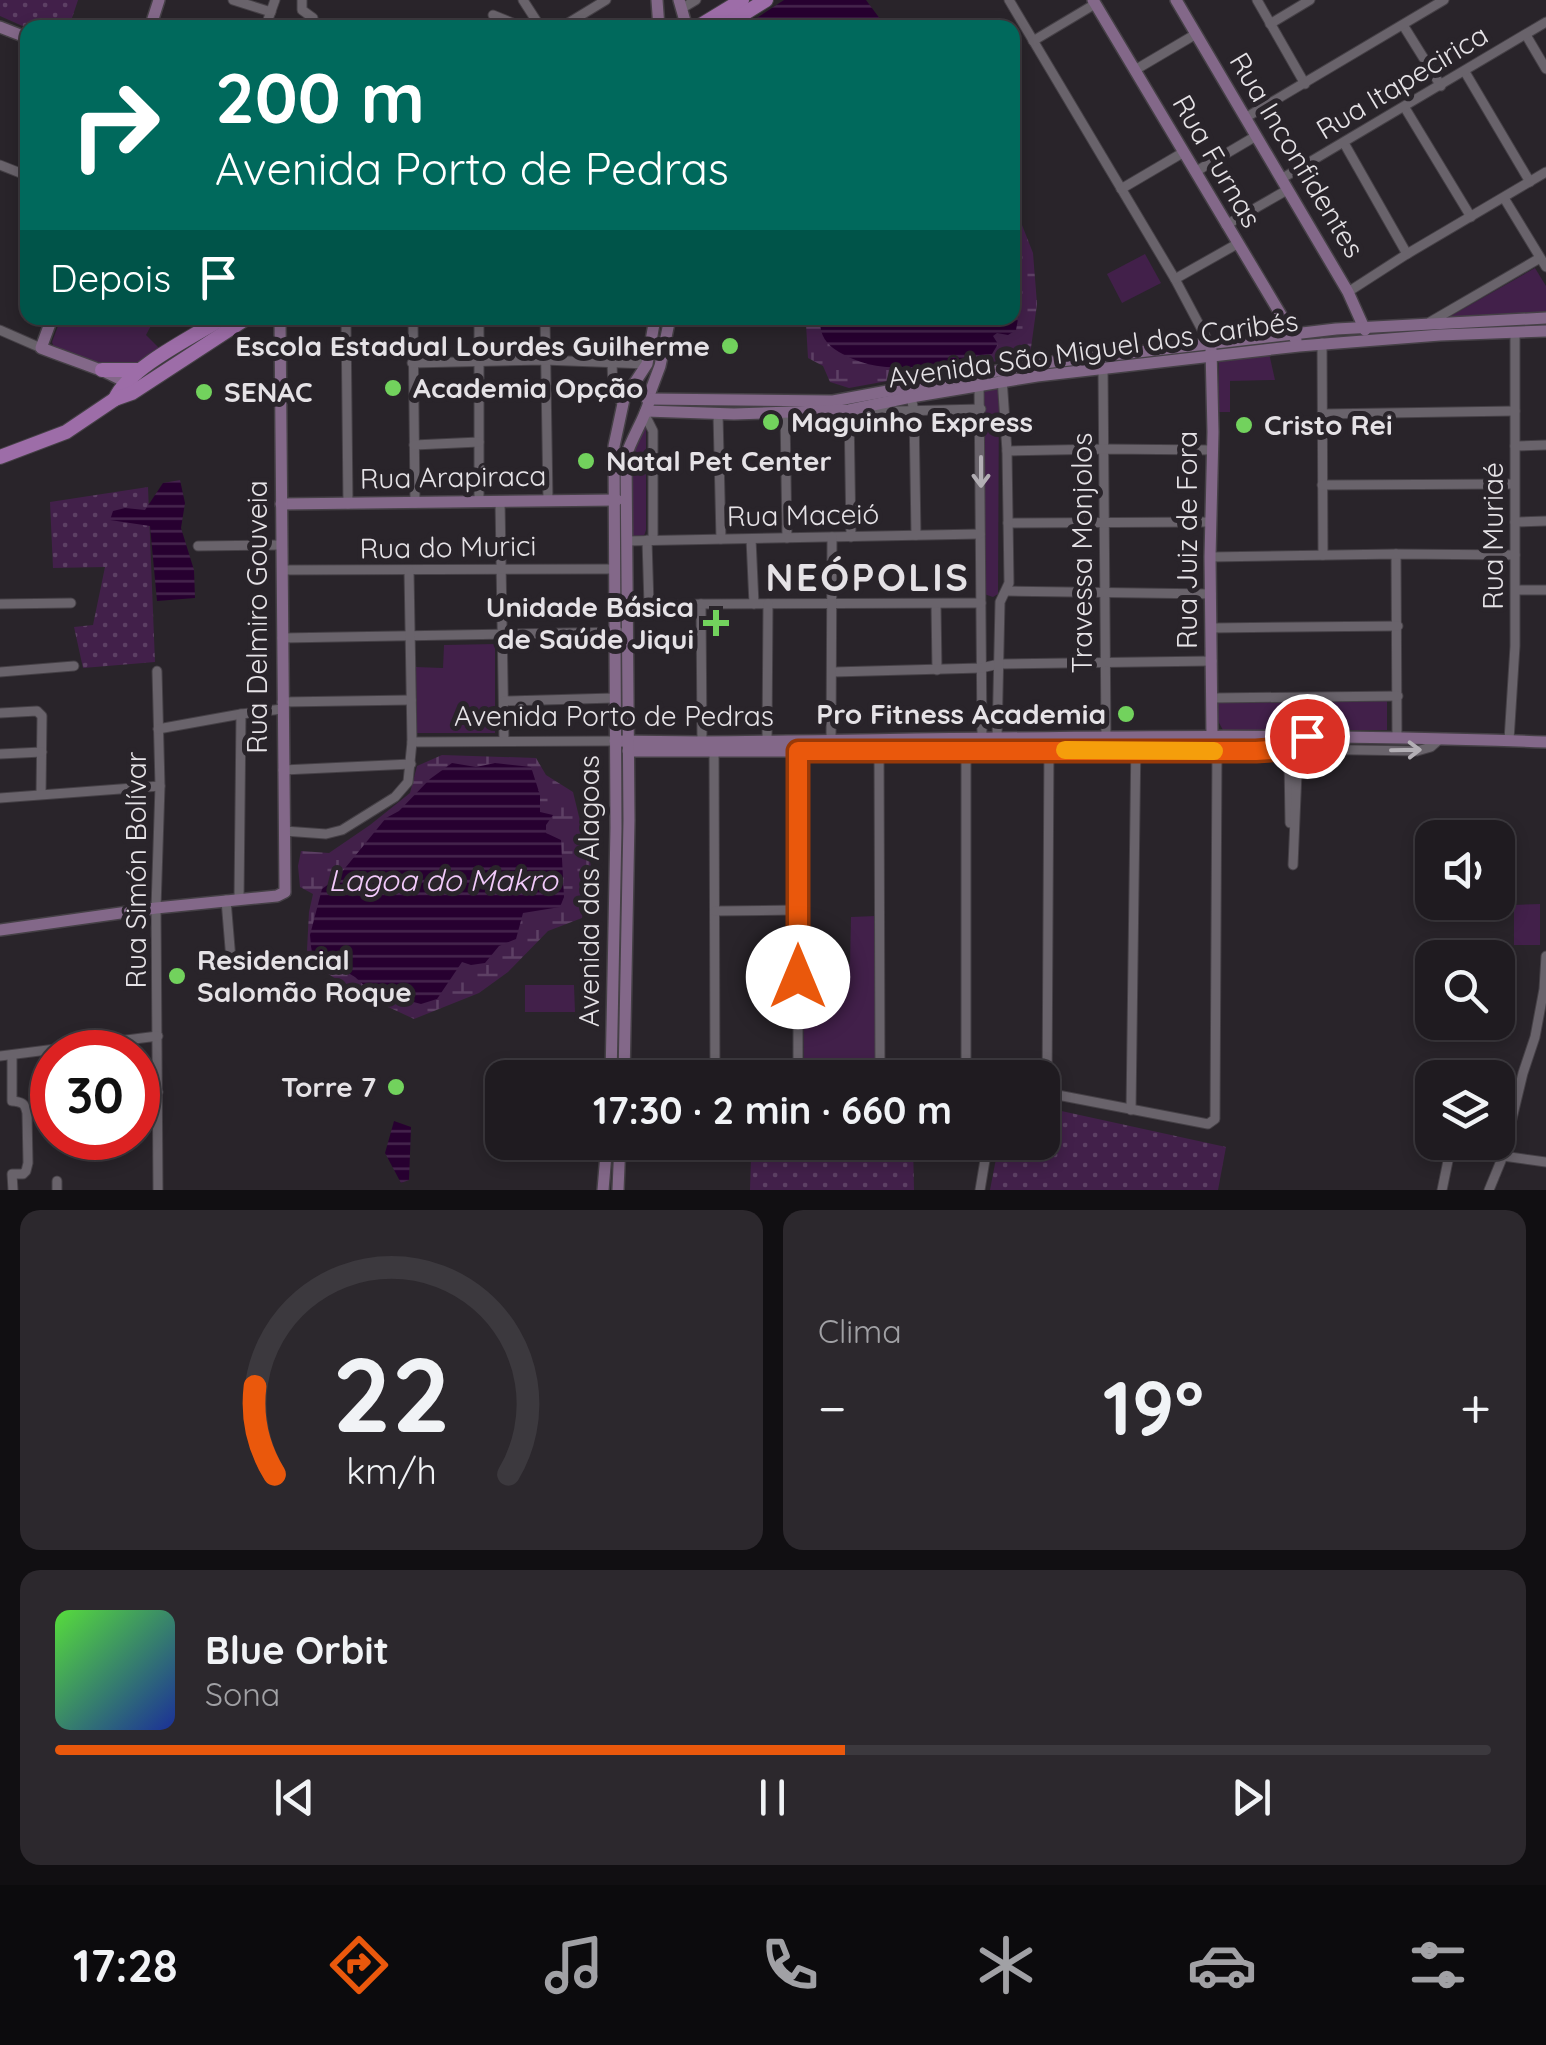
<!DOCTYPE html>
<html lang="pt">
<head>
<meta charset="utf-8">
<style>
	:root { --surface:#1f1b20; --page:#2c282d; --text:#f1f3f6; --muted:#a1a1a5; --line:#3c393e; --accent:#ea580c }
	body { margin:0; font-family:Quicksand,sans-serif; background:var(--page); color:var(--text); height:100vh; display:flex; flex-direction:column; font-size:38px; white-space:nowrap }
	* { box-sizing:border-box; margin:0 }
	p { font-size:32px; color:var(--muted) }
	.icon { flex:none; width:55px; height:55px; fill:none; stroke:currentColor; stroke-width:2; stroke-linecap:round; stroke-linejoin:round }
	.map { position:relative; height:1190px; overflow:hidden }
	.panel { display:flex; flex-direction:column; gap:20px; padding:20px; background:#110f12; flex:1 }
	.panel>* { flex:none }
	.banner { position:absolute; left:20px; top:20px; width:1000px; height:305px; border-radius:20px; box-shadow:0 5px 15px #0003,0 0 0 2px var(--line); background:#00695c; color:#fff; overflow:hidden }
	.fabs { position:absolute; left:1415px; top:820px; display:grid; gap:20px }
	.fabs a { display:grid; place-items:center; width:100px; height:100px; border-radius:20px; background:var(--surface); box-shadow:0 5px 15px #0003,0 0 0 2px var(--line); font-size:50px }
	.speed { position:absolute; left:30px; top:1030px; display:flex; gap:20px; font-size:50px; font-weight:700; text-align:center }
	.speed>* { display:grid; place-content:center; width:130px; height:130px; border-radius:50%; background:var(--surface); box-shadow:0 5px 15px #0003,0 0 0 2px var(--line); line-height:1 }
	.speed .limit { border:15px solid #d22; background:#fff; color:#111 }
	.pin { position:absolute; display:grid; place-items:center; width:85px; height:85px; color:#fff; margin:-42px; border:5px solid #fff; border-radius:50%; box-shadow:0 2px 10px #0007 }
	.me { position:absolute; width:110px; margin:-55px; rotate:0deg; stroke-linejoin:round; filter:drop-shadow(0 0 8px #0008) }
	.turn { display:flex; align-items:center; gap:35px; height:210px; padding:0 30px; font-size:45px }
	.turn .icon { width:130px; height:130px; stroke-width:2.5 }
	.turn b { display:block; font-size:70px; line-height:85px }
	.then { display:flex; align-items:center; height:95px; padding:0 30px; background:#0003; gap:20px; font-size:38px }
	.big { font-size:75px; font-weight:800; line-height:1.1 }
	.panel .card { flex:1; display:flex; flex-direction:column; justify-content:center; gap:15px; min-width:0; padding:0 35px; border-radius:20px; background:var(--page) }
	.panel .dial { align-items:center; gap:0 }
	.dial svg { height:260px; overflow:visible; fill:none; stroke:var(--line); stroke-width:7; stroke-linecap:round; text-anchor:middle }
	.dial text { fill:var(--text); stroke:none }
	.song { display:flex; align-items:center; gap:30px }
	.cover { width:120px; height:120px; border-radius:15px; background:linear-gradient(135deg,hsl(110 70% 55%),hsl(230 70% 35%)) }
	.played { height:10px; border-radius:5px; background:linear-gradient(90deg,var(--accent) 55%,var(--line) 55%) }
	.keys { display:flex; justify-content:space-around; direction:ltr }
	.heat { display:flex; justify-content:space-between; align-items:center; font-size:55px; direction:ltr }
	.panel .tiles { flex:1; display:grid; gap:20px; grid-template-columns:1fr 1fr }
	.card:last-child { grid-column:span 2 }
	.trip { position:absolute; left:485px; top:1060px; width:575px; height:100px; border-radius:20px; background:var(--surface); box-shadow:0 5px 15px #0003,0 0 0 2px var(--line); font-weight:800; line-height:100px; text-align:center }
	.tab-bar { display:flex; height:160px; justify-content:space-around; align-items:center; background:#0c0b0d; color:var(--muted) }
	.tab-bar .icon { width:70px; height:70px }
	.tab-bar .selected { color:var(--accent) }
	.tab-bar b { font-size:45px; color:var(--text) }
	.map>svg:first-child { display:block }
</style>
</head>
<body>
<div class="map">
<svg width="1546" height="1190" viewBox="0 0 1546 1190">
	<defs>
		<pattern id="grass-dots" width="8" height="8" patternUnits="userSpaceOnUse" patternTransform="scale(2.5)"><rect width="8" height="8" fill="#42204a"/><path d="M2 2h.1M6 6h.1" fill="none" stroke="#5d4064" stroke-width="1.8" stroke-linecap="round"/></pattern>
		<pattern id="wetland-marsh" width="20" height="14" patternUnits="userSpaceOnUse" patternTransform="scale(2.5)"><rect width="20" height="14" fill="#42204a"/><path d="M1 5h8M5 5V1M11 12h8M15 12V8" fill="none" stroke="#5d4064"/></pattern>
		<pattern id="water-rules" width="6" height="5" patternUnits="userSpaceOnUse" patternTransform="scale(2.5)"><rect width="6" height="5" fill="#270030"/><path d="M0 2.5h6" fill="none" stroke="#46254e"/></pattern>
	</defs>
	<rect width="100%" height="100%" fill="#29242a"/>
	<g fill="url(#grass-dots)">
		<polygon points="0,0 78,0 69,27 27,28 0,16"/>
		<polygon points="148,487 155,662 83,668 74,627 93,625 105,567 53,568 50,502"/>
		<polygon points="1043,1107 1226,1147 1218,1190 990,1190 999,1143 1042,1142"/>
		<polygon points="799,1143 913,1143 914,1190 750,1190 751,1158 798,1156"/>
	</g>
	<g fill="url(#wetland-marsh)">
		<polygon points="1013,202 1033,253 1037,304 1030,355 849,388 830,382 823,366 808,358 806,324 810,318 1012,318"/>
		<polygon points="442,755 536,758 546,775 573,792 591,866 582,918 548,931 508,972 479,993 414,1019 356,992 313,964 307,950 309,912 313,894 300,887 298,866 301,851 329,853 370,825 410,793 417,766"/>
	</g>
	<g fill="#42204a">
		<polygon points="1145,254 1161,283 1122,303 1107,274"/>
		<polygon points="1535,268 1546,286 1546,312 1449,317"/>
		<polygon points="61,318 155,318 146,335 163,352 138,366 98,365 55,350 52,342"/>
		<polygon points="1269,353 1275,380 1230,381 1230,412 1219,412 1219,360"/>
		<polygon points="999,387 998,594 993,597 984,594 983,395 987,388"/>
		<polygon points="644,424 646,425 646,530 644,536 640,538 630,536 631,449"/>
		<polygon points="495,644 495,733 417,733 416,667 443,668 444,645"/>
		<polygon points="1218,700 1387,700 1387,730 1223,730 1218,721"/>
		<polygon points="1540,904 1540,945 1514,945 1514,905"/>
		<polygon points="875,916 876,1077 804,1077 803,964 850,964 851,917"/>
		<polygon points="525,985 574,985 575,1012 525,1012"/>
		<polygon points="664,1143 799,1143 799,1156 665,1161"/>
	</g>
	<g fill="url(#water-rules)">
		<polygon points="784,0 866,0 886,27 743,27"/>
		<path d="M1013,239L1016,252L1022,297L1016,330L1008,335L997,333L993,336L998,344L992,354C977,354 974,358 961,360C919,368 877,375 839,352C826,344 820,336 820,320L823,318H1012Z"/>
		<polygon points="180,480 185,503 181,528 194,570 195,598 157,601 150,526 110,520 113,511 125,508 145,510 163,483"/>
		<polygon points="452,763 476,767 495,763 531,767 540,795 540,812 553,815 546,825 546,833 561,840 564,897 560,907 523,913 516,939 499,946 485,963 471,965 462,962 437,999 421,1004 369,990 355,977 333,964 312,957 310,935 322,889 337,878 386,818 399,811 430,779"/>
		<polygon points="394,1121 411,1127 409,1180 401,1183 385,1153"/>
	</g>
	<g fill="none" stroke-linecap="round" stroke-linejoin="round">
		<g stroke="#454046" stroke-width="11">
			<g id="street">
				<polyline points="233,0 271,12"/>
				<polyline points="302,0 302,10 313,18 310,28"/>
				<polyline points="523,0 541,28"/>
				<polyline points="1009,0 1175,279 1210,345"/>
				<polyline points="1257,0 1305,84"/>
				<polyline points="681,9 696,0"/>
				<polyline points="493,15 525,28"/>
				<polyline points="1270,24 1310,0"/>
				<polyline points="1403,25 1441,86"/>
				<polyline points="265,28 275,0"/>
				<polyline points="560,28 606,0"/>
				<polyline points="1526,35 1546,69"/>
				<polyline points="1033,41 1095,4"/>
				<polyline points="1135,70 1196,34"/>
				<polyline points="1465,72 1530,182"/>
				<polyline points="1405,108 1471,217"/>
				<polyline points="1245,118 1444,0"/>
				<polyline points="1344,143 1407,254"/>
				<polyline points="0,165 28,176"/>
				<polyline points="1195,172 1256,136"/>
				<polyline points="1281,179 1546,22"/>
				<polyline points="1121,189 1184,152"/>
				<polyline points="1504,198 1546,267"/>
				<polyline points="1226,225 1287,190"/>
				<polyline points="1175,279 1237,244"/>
				<polyline points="1348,292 1407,254 1546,172"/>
				<polyline points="346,318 348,504"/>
				<polyline points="413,318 415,503"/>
				<polyline points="479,318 479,502"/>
				<polyline points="545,318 548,501"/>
				<polyline points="1430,322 1540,258"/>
				<polyline points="0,330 41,348"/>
				<polyline points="1322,343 1323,555"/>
				<polyline points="612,361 613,394 623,403"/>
				<polyline points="412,363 544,360 647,364"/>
				<polyline points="1103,369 1106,737"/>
				<polyline points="979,382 982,739"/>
				<polyline points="911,397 914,411 916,535"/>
				<polyline points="849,410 851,537"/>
				<polyline points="785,412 787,538"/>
				<polyline points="859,412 981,409"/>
				<polyline points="644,413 653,431 653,540"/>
				<polyline points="718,414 721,539"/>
				<polyline points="1322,414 1515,411"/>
				<polyline points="414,445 479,442"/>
				<polyline points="1515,446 1546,445"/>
				<polyline points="1007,451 1104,449 1213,450"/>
				<polyline points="1322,485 1514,484"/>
				<polyline points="500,501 504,741"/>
				<polyline points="1515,522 1546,521"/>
				<polyline points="1008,523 1211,522"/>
				<polyline points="751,539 754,604"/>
				<polyline points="647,540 649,605"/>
				<polyline points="627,541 980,534"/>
				<polyline points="198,546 282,545"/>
				<polyline points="1396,554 1397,736"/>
				<polyline points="1210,557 1396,554 1515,555"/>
				<polyline points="282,570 614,569"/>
				<polyline points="1516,590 1546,590"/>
				<polyline points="1006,591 1211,594"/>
				<polyline points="0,604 71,603"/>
				<polyline points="701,604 702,742"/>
				<polyline points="936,604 937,670"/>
				<polyline points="614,608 701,604 981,603"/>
				<polyline points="1211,628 1398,626"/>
				<polyline points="282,638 619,632"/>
				<polyline points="157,671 160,786 156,908 158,1190"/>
				<polyline points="0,672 74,666"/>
				<polyline points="833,672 981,668 999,664 1212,661"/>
				<polyline points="1212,698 1398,696"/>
				<polyline points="504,701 614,698"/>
				<polyline points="282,702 411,700"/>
				<polyline points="0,713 37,711 42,716 41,794"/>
				<polyline points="158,729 241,714 282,709"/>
				<polyline points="997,738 1000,602 1009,583 1007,451 1002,378"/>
				<polyline points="831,740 832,537"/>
				<polyline points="1509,740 1515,646 1515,332"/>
				<polyline points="767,741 768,604"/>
				<polyline points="412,742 615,741"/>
				<polyline points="714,745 715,1078"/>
				<polyline points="879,745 880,1078"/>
				<polyline points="966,745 966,1078"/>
				<polyline points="798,751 798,1078"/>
				<polyline points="0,754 42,752"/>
				<polyline points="1289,760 1290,823"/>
				<polyline points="283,770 411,764"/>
				<polyline points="0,798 160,786"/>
				<polyline points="284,831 326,834 342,830 395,797 408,782 412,742 409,571"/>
				<polyline points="1293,865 1298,749 1417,751 1431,747 1440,739"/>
				<polyline points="239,899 241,714"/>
				<polyline points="226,900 231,960"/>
				<polyline points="715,911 797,910"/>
				<path d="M12,1055V1101C22,1102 25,1103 27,1113L28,1163L26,1171L23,1174H12L13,1190"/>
				<polyline points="0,1056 158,1036"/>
				<polyline points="1042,1092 1208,1124 1215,1119 1217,751"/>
				<polyline points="138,1093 158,1092"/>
				<polyline points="1047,1093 1049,745"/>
				<polyline points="1131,1110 1136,737"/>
				<polyline points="57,1190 57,1181"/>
				<polyline points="980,1190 988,1142"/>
				<polyline points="1442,1190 1449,1156 1503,1156 1546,1162"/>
				<polyline points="1489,1190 1503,1156 1523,1073 1535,1037 1544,989 1546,956"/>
			</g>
		</g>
		<g stroke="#454046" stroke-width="14">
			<g id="secondary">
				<polyline points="657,0 659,28"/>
				<polyline points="679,0 687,28"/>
				<polyline points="1093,0 1296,340"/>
				<polyline points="1176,0 1348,292 1365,330"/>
				<polyline points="0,27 28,38"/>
				<polyline points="150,28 159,0"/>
				<path d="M52,318L41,348C62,356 82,363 103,371C114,375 121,382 133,383"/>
				<polyline points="1211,349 1213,432 1210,557 1212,736"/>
				<polyline points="648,398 660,366 670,318"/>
				<polyline points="648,399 833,401 1035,364 1336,329 1546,318"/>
				<polyline points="646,411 734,414 849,410 911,397 1037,376 1299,346 1440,335 1546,331"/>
				<polyline points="281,504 617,500"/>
				<path d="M615,741L702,742C983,739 1265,731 1546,742"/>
				<polyline points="628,751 1256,751 1298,749 1307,736"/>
				<polyline points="0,930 156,908 277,896 285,892 280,318"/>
				<polyline points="611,1078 616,828 614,446 624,399 647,364 655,318"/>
				<path d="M624,1078L629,820L626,456C632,437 644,420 649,402L642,391L637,390L627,394"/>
				<polyline points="603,1190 607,1142"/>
				<polyline points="618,1190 620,1142"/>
			</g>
		</g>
		<g stroke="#454046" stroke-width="16">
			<g id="primary">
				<polyline points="696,28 742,0"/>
				<polyline points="721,28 766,0"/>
				<polyline points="102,370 139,370"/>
				<path d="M115,399C128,368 194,336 223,318"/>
				<polyline points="0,457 66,432 115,399 132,393 247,318"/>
			</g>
		</g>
		<use href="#street" stroke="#69636b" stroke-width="9"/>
		<use href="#secondary" stroke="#836889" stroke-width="11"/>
		<use href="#primary" stroke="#9d6da8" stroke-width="14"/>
	</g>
	<defs><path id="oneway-shaft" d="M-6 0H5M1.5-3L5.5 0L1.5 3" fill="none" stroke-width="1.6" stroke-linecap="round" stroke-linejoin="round" transform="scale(2.5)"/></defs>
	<g stroke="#b3afb5">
		<use href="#oneway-shaft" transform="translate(981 472) rotate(90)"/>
		<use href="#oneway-shaft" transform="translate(1406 750) rotate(-1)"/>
	</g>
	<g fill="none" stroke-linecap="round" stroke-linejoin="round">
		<g stroke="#983908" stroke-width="25">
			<polyline id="route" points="798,977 798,751 1256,751 1298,748 1307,736"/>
		</g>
		<use href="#route" stroke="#ea580c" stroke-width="18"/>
		<polyline stroke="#f59e0b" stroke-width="18" points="1065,750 1214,751"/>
	</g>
	<g fill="#72d25d" stroke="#29242a" stroke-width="4">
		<circle cx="730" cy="346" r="10"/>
		<circle cx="393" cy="388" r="10"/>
		<circle cx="204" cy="392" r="10"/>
		<circle cx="771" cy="422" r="10"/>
		<circle cx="1244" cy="425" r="10"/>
		<circle cx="586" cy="461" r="10"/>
		<path d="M711 608h10v10h10v10h-10v10h-10v-10h-10v-10h10z"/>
		<circle cx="1126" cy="714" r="10"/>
		<circle cx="177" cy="976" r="10"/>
		<circle cx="396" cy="1087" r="10"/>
	</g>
	<g text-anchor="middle" stroke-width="10" stroke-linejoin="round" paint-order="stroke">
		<g font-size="28" fill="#e5e2e6" stroke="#29242a">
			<text transform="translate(1402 82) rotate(-31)" y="10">Rua Itapecirica</text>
			<text transform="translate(1297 155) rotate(59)" y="10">Rua Inconfidentes</text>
			<text transform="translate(1217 161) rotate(60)" y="10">Rua Furnas</text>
			<text transform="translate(1093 349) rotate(-8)" y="10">Avenida São Miguel dos Caribés</text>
			<text transform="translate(453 477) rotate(-1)" y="10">Rua Arapiraca</text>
			<text transform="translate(803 515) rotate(-1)" y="10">Rua Maceió</text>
			<text transform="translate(1493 536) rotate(-90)" y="10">Rua Muriaé</text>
			<text transform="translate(1187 540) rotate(-90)" y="10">Rua Juiz de Fora</text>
			<text transform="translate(448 547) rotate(-1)" y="10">Rua do Murici</text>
			<text transform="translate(1082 553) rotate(-90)" y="10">Travessa Monjolos</text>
			<text transform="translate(257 617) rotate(-90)" y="10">Rua Delmiro Gouveia</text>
			<text x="614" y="726">Avenida Porto de Pedras</text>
			<text transform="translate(136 870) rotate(-90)" y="10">Rua Simón Bolívar</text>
			<text transform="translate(589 891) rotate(-90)" y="10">Avenida das Alagoas</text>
		</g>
		<g font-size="28" font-weight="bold" fill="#e5e2e6" stroke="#29242a" text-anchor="start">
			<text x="710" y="356" text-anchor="end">Escola Estadual Lourdes Guilherme</text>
			<text x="413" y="398">Academia Opção</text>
			<text x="224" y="402">SENAC</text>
			<text x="791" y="432">Maguinho Express</text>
			<text x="1264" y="435">Cristo Rei</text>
			<text x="606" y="471">Natal Pet Center</text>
			<text x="694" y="617" text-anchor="end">Unidade Básica<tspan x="694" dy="32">de Saúde Jiqui</tspan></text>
			<text x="1106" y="724" text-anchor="end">Pro Fitness Academia</text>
			<text x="197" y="970">Residencial<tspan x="197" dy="32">Salomão Roque</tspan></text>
			<text x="376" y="1097" text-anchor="end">Torre 7</text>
		</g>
		<g font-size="30" font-style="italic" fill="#f3cbfc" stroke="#29242a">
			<text x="443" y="891">Lagoa do Makro</text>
		</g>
		<g font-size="38" font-weight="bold" letter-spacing="2.5" fill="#e5e2e6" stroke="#29242a">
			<text x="868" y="591">NEÓPOLIS</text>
		</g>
	</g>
</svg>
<div class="fabs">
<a><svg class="icon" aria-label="sound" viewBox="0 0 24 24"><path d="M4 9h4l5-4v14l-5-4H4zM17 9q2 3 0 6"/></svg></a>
<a><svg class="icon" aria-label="search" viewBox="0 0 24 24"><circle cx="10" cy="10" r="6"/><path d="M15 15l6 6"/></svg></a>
<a><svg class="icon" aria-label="layers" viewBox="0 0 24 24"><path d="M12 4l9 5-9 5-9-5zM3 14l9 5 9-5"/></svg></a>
</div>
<div class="speed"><div class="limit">30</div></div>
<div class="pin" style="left:1307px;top:736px;background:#d93025"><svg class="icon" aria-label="arrive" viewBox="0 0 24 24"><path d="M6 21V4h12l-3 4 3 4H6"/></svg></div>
<svg class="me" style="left:798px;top:977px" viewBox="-20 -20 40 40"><circle r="19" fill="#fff"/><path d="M0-13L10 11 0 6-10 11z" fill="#ea580c"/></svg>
<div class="trip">17:30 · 2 min · 660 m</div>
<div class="banner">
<div class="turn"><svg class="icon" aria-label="right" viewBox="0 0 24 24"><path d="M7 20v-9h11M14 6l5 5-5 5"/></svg><div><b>200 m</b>Avenida Porto de Pedras</div></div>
<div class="then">Depois<svg class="icon" aria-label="arrive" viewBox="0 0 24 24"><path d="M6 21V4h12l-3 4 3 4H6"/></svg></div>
</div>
</div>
<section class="panel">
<div class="tiles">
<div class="card dial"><svg viewBox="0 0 100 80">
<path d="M14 69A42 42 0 1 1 86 69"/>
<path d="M14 69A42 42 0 0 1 8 42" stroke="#ea580c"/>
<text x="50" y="56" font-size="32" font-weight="700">22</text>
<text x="50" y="72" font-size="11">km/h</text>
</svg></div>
<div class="card"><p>Clima</p>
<div class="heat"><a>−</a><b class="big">19°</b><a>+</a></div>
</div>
<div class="card">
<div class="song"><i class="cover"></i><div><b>Blue Orbit</b><p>Sona</p></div></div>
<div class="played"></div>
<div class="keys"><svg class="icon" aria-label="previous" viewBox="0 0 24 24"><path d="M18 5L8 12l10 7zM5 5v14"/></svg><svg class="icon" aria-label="pause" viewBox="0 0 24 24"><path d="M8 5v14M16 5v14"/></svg><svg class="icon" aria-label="next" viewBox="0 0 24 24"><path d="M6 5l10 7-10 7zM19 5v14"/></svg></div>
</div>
</div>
</section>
<nav class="tab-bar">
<b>17:28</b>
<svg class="icon selected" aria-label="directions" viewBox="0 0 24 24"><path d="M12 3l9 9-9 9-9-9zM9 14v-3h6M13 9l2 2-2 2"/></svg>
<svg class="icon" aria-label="music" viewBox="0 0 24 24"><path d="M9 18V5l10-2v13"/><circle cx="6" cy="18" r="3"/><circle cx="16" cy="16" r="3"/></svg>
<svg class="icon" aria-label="phone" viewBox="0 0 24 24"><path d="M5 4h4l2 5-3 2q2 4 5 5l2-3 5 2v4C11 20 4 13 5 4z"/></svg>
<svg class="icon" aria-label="climate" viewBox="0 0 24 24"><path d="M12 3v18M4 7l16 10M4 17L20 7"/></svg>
<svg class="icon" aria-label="car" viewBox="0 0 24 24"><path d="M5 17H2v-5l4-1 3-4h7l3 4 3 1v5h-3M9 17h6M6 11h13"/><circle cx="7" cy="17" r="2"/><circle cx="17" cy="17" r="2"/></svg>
<svg class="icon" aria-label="filters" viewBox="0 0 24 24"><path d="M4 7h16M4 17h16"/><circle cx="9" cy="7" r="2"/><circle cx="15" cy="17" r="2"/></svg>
</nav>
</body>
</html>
